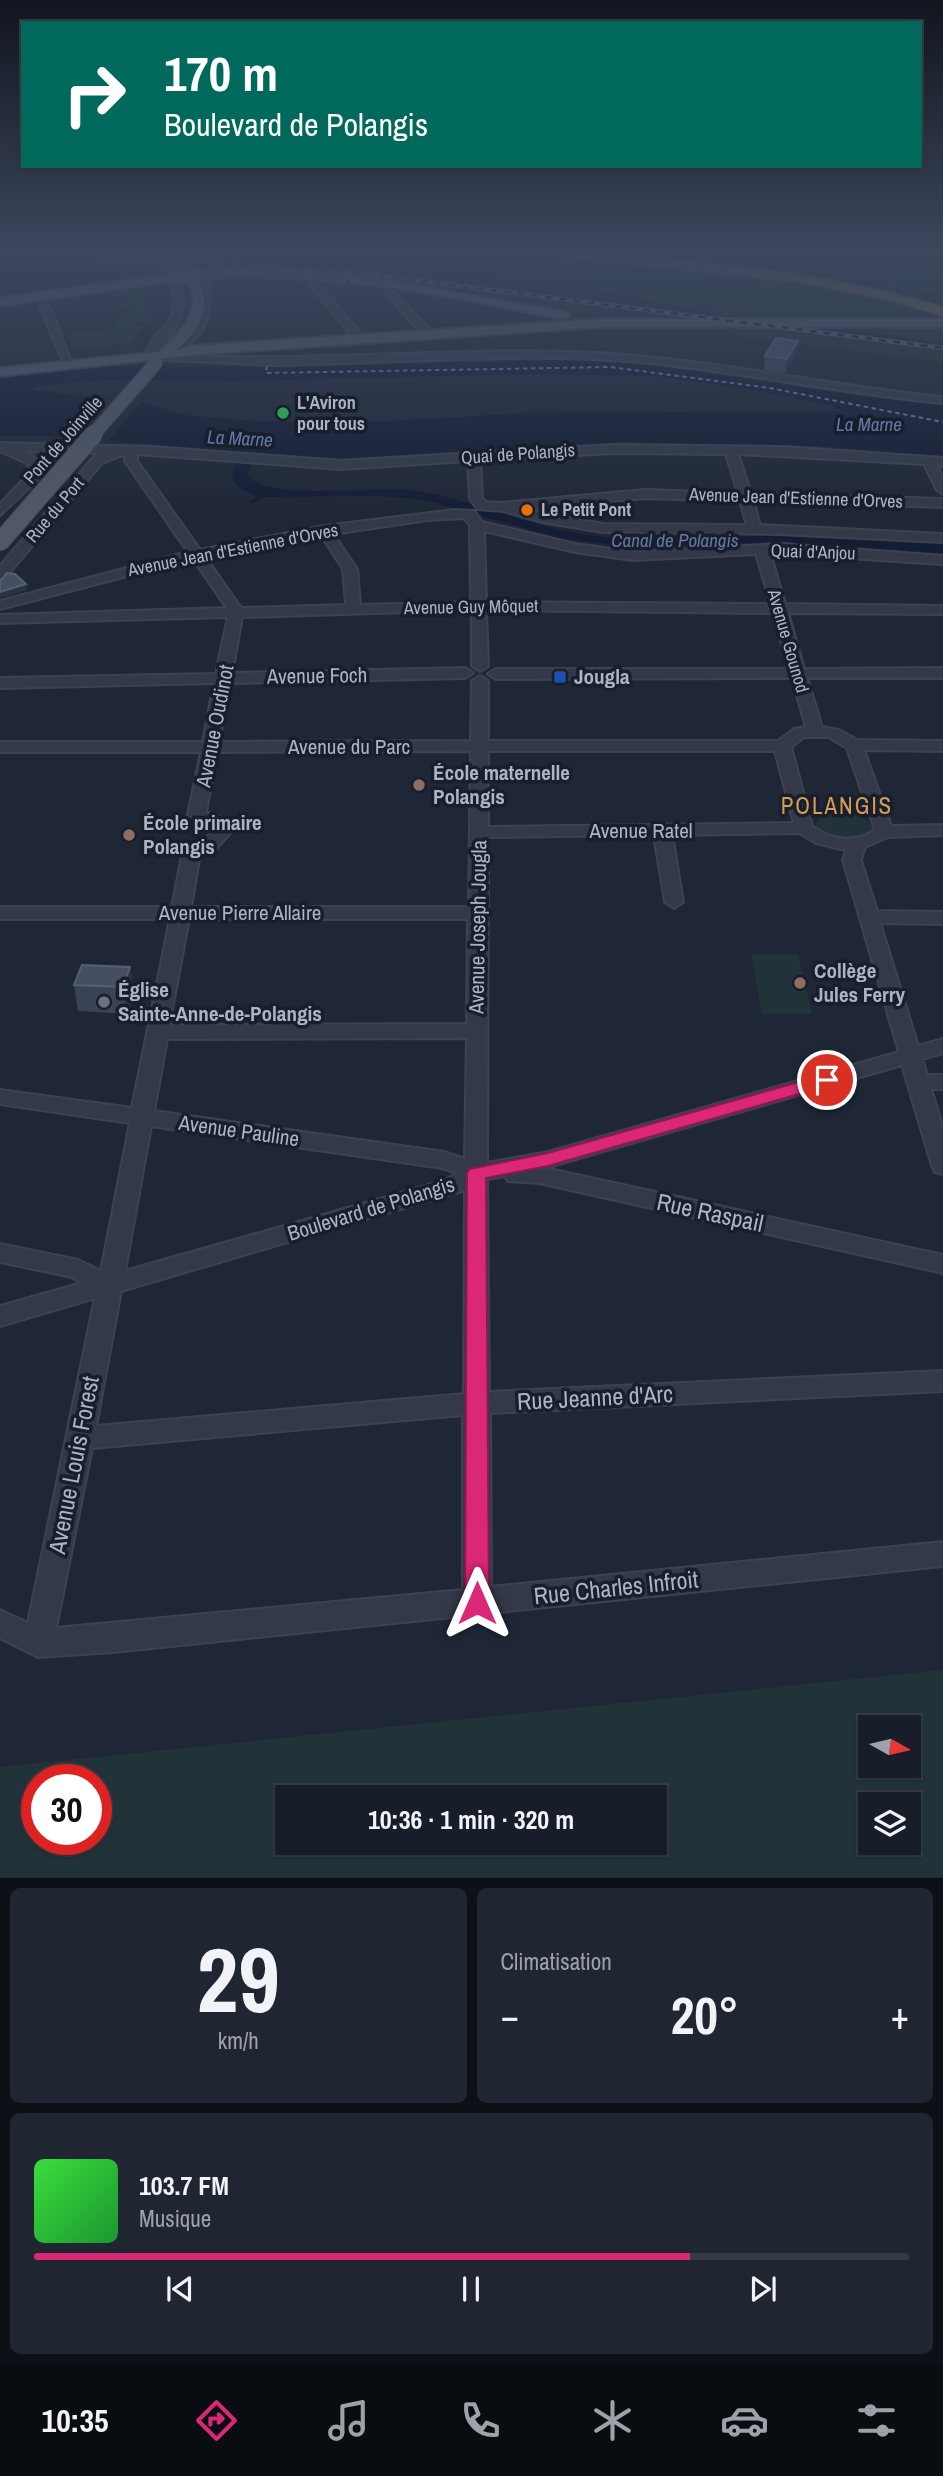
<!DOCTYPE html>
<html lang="fr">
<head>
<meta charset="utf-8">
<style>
	:root { --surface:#171d29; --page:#202631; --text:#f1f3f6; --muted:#9ea2a8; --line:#363b46; --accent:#db2777 }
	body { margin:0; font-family:"Archivo Narrow",sans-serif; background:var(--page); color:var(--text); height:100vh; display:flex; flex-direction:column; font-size:26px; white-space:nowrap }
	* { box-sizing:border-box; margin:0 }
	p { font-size:23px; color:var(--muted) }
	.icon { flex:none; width:38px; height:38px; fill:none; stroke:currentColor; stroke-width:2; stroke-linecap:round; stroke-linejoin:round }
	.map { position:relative; height:1878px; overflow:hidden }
	.details { display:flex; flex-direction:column; gap:10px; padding:10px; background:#0d1017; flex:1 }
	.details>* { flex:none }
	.hud { position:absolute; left:21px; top:21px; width:901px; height:147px; border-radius:0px; box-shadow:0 2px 5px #0004,0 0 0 2px var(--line); background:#00695c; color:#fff; overflow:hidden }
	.needle { width:46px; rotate:98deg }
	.controls { position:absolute; left:858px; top:1715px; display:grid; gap:14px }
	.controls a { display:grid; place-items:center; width:63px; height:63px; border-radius:0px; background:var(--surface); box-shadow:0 2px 5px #0004,0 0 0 2px var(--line); font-size:35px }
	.speed { position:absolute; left:21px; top:1764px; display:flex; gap:14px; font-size:35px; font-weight:700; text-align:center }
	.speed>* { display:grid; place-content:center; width:91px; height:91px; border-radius:50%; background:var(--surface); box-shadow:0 2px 5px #0004,0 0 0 2px var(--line); line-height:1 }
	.speed .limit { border:10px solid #d22; background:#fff; color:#111 }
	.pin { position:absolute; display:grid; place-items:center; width:60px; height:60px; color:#fff; margin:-30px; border:4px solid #fff; border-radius:50%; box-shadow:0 2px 7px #0007 }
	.me { position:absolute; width:77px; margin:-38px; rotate:0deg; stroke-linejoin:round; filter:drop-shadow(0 0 5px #0008) }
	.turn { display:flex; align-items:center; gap:24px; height:147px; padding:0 28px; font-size:32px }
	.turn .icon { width:91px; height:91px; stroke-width:2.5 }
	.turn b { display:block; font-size:49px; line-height:60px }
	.big { font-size:52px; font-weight:700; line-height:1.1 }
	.details .card { flex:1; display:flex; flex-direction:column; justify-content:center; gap:10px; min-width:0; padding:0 24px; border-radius:10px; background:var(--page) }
	.details .dial { align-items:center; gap:0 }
	.dial b { font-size:91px; line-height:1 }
	.song { display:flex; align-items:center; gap:21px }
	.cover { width:84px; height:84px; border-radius:10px; background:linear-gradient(135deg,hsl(120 70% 55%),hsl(130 70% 35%)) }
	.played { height:7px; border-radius:4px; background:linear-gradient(90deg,var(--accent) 75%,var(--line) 75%) }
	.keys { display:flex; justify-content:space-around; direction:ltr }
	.heat { display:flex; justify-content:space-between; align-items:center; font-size:38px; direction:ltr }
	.details .tiles { flex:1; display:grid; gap:10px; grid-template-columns:1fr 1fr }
	.card:last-child { grid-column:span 2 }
	.trip { position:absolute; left:275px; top:1785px; width:392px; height:70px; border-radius:0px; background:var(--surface); box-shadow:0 2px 5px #0004,0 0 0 2px var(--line); font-weight:700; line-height:70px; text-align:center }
	.dock { display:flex; height:112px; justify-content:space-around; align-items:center; background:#090c10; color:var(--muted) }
	.dock .icon { width:49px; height:49px }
	.dock .active { color:var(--accent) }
	.dock b { font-size:32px; color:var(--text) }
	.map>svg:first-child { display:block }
</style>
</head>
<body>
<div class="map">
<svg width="943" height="1878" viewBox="0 0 943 1878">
	<rect width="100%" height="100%" fill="#1f2737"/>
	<g fill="#213338" fill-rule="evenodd">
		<polygon points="354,252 511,252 671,267 793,281 891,302 943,318 943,342 713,313 540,279"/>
		<polygon points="667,252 943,252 943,296 815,269"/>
		<polygon points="131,287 144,289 153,296 143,300 149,305 143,306 149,313 142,317 158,318 154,323 137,321 133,328 145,325 131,343 74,350 67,333 119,329 115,320 124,317 116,313 129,311 130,307 115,309 113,306 117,305 114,302 130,303 128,299 132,298 121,290"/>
		<polygon points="501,292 693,317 574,313 473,294"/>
		<polygon points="782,328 943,349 943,362 725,335 725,330"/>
		<path d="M821,814L860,815L873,828C857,849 833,838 814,829Z"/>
		<polygon points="751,954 798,954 812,1014 762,1014"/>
		<path d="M943,1670V1877H0V1767ZM870,1727H908V1766H870ZM37,1780H96V1839H37ZM654,1797V1843H287V1797ZM870,1804H908V1843H870Z"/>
	</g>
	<path fill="#131d34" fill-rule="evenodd" d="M578,360C701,366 820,395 943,405V456L815,446L622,442L343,458L254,453L248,455L251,464L247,474C262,502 378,486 411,490C474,499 528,527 594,536C650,543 707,535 763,535C823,534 883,543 943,544V553L775,542L626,546L563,539L425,500L382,496L263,497L254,503L249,502L257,496C219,482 237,473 236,451L48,436H0V377L107,366L268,367ZM533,374L657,376L752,390L833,406L840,411L526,413L390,421H256L185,415L140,402L31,390L38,386L110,380L239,381Z"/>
	<polygon fill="#1f2737" points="109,396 144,399 105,445 67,443"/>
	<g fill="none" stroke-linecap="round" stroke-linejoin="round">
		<polyline stroke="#6478a5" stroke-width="2" stroke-dasharray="4.5 3.5" stroke-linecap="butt" points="267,366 266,373 610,367 770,388 943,422"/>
		<g stroke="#3c4251" stroke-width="4">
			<g id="minor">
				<path d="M0,252L140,255L165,273L161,267L169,265C189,288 187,314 169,337C164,344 158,348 156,356C198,332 201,322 198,275L203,272L208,275C211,317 211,333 172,355C314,363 455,346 596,353C713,359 827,386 943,397V403C841,394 740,371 638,362C518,352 397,363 277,365C256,365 160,358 151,361L146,358C146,328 191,327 167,279L159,277L138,261L0,256Z"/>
				<polygon points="313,276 319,276 318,282 360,333 360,337 352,337 310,284"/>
				<polygon points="389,284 395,284 394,292 433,333 433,337 425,337 386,294"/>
				<polygon points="45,304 50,307 72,364 63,362 40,307"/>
				<path d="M0,443L150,447L341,461L613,445L783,447L943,458V466L936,465L943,478V494L937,490L924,464L738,454L751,493L943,499V507L753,501L760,525L943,534V542L780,534L603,532L542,522L504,511L477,509L470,498L468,461L341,469L137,454V461L200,550L324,526L455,510L474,511L482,522L575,544L633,552L783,544L943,556V564L770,553L785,604L943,606V614L788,613L804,669L943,668V678H807L822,727L839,730L857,740L943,741V751L864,750L891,826L943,825V835L888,837L865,847L861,860L877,911L943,912V924L880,923L918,1046L943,1039V1053L922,1059L927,1075H943V1089H931L943,1129V1174L935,1172L932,1166L902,1065L545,1168L943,1255V1273L539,1183L508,1181L505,1176L487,1179L489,1392L943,1371V1391L490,1413L491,1587L943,1542V1566L113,1652L38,1657L0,1638V1610L28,1623L95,1298L0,1326V1306L82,1283L72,1277L0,1262V1244L78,1260L101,1271L130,1123L0,1104V1090L132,1108L170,919H0V907H172L183,851L186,847L202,843L213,831L211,826L188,815L201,752H0V742H203L214,683L0,688V678L216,674L228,617L0,623V615L227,608L193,559L0,609V601L188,552L125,461V454L102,463L5,578L0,579V566L94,457L101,453L22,451L33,456L42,468L36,481L0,515V504L26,477L30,468L25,462L0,451ZM613,453L726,454L738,493L645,490L501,503L486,502L482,498L480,460ZM645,498L740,501L747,525L603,524L523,509ZM464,518L470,525L471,602L360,605L357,569L333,534L427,520ZM484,531L575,552L633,560L756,554L771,604L486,602ZM321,535L343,569L346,605L241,608L205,557ZM472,610V666L480,671L488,666L486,610L773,613L789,669H496L488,674L496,679L792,678L806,727L794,729L778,741H488V681L480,676L472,681L471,741L219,742L230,683L465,678L473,673L465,668L232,673L242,617ZM804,737H829L847,748L875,830C854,844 831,840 812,826L791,747ZM471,751L469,907H191L200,854L214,851L231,832L225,819L206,812L217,752ZM488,751H775L794,823L488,827ZM800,833L816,843L846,850L843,860L899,1052L548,1152L487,1163L488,837L654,835L665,902L674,908L683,902L672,835ZM189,919H468L467,1024L169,1025ZM467,1038L465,1159L444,1152L154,1111L167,1039ZM151,1126L442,1168L458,1173L443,1181L125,1271ZM465,1190L464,1394L96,1426L121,1291ZM463,1415V1590L56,1628L92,1448Z"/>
			</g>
		</g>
		<g stroke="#3c4251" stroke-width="4">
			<g id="major">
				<path d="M160,252H173L193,272C219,267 247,269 273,270C372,273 467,297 564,311L570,315L564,319C525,313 487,304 448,297C366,282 282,274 198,279C213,308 199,329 177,350L191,346L602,319H943V327H602L215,353L0,376V368L159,352C179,333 205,309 187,281C180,269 169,262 160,252Z"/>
				<polygon points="177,273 183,277 181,280 0,306 0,298"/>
			</g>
		</g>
		<g stroke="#3d4352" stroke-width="4">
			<path id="highway" d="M549,252C588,249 627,255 666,259C760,267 852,280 943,307V316L892,301L800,282L556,256Z"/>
		</g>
		<use href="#minor" fill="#333948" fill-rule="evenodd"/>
		<use href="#major" fill="#505768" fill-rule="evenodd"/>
		<use href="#highway" fill="#6e664f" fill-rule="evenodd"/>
		<g stroke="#545c6f" stroke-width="4.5">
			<polyline id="rail" points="58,252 350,272 943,348"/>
		</g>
		<use href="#rail" stroke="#181e2c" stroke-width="2.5" stroke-dasharray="7" stroke-linecap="butt"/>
		<g stroke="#3c4251" stroke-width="15" stroke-linecap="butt">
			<g id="major-bridge-far1">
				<polyline points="177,277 197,275"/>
				<polyline points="92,436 156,363"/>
			</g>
		</g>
		<g stroke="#3c4251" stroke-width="20" stroke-linecap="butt">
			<polyline id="major-bridge" points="0,542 94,434"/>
		</g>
		<use href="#major-bridge-far1" stroke="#505768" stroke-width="13"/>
		<use href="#major-bridge" stroke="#505768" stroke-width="18"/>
	</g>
	<g fill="#3a4256">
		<polygon points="327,275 350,277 350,286 344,290 328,283"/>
		<polygon points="796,354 785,373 764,370 765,356"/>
		<polygon points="130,967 134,994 127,1014 78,1011 74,985"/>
	</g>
	<g fill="#2a3245">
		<polygon points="350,277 350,286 344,290 344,282"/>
		<polygon points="798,341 796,354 785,373 787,359"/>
		<polygon points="26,584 27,590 0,598 0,592"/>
		<polygon points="130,967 134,994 127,1014 123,987"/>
	</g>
	<g fill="#464f62" stroke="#565e72" stroke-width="2">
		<polygon points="327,275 350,277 344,282"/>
		<polygon points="776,338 798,341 787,359 765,356"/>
		<polygon points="7,573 15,574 26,584 0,592 0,581"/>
		<polygon points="82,965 130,967 123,987 74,985"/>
	</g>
	<linearGradient id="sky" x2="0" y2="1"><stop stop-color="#11151e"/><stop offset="0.49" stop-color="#3c475e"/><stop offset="1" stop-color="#3c475e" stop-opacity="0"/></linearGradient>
	<rect width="943" height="514" fill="url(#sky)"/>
	<polygon fill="#db2777" stroke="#8e194d" stroke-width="2" points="827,1074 836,1080 834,1084 548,1166 486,1178 489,1603 485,1610 477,1614 468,1610 465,1603 467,1173 470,1169 548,1153"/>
	<circle fill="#2e9e5b" stroke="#181e2c" stroke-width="2.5" cx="283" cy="413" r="7"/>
	<circle fill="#e8710a" stroke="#181e2c" stroke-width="2.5" cx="527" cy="510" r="7"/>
	<rect fill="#1a4fb4" stroke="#181e2c" stroke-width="2.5" x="553" y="670" width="14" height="14" rx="3.5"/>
	<g fill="#8d6e63" stroke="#181e2c" stroke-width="2.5">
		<circle cx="419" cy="785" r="7"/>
		<circle cx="129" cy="835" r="7"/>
		<circle cx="800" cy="983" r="7"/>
	</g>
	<circle fill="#6b7280" stroke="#181e2c" stroke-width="2.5" cx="104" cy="1002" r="7"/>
	<g text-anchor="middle" stroke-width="7" stroke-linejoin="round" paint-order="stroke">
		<g font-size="18" font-weight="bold" fill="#adb3c5" stroke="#181e2c" text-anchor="start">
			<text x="297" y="409">L'Aviron<tspan x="297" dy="21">pour tous</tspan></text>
			<text x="541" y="516">Le Petit Pont</text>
		</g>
		<g font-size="18" fill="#adb3c5" stroke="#181e2c">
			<text transform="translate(63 440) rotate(-49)" y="6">Pont de Joinville</text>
			<text transform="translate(518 454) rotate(-4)" y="6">Quai de Polangis</text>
			<text transform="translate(796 498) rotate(2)" y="6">Avenue Jean d'Estienne d'Orves</text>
			<text transform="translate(55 510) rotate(-50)" y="6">Rue du Port</text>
			<text transform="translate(233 550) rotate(-11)" y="6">Avenue Jean d'Estienne d'Orves</text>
			<text transform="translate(813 552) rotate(2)" y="6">Quai d'Anjou</text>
			<text transform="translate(471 607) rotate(-1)" y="6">Avenue Guy Môquet</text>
			<text transform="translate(788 641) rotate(74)" y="6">Avenue Gounod</text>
		</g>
		<g font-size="19" font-style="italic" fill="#6478a5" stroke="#181e2c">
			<text x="869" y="431">La Marne</text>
			<text transform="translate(240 438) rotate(3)" y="7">La Marne</text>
			<text x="675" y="547">Canal de Polangis</text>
		</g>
		<g font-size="21" fill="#adb3c5" stroke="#181e2c">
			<text transform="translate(317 676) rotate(-1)" y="7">Avenue Foch</text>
			<text transform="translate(215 726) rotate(-79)" y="7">Avenue Oudinot</text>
			<text x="349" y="754">Avenue du Parc</text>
			<text x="641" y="838">Avenue Ratel</text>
			<text x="240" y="920">Avenue Pierre Allaire</text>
			<text transform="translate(478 927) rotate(-89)" y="7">Avenue Joseph Jougla</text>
			<text transform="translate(239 1131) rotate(8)" y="7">Avenue Pauline</text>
			<text transform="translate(371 1209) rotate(-17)" y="7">Boulevard de Polangis</text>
		</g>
		<g font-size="21" font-weight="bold" fill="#adb3c5" stroke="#181e2c" text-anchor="start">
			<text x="574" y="684">Jougla</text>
			<text x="433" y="780">École maternelle<tspan x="433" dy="24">Polangis</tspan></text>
			<text x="143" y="830">École primaire<tspan x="143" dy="24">Polangis</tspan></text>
			<text x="814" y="978">Collège<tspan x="814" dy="24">Jules Ferry</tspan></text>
			<text x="118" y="997">Église<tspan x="118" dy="24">Sainte-Anne-de-Polangis</tspan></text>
		</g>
		<g font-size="23" letter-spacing="2" fill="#d69d57" stroke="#181e2c">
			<text x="837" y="814">POLANGIS</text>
		</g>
		<g font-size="24" fill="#adb3c5" stroke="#181e2c">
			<text transform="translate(710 1213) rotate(12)" y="8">Rue Raspail</text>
			<text transform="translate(595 1398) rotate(-3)" y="8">Rue Jeanne d'Arc</text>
			<text transform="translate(74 1465) rotate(-79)" y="8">Avenue Louis Forest</text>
			<text transform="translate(616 1588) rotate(-6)" y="8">Rue Charles Infroit</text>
		</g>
	</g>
</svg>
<div class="controls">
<a><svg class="needle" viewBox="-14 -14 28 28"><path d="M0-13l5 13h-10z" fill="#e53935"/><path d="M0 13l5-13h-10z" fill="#9ea2a8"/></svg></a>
<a><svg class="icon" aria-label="layers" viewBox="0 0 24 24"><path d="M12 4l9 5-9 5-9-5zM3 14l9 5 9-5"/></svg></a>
</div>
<div class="speed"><div class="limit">30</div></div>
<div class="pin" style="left:827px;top:1080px;background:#d93025"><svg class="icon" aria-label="arrive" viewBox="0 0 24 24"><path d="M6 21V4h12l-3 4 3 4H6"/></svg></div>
<svg class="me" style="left:477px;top:1603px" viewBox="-20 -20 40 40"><path d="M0-17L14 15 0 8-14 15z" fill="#db2777" stroke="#fff" stroke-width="4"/></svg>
<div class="trip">10:36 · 1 min · 320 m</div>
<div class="hud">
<div class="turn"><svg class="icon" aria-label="right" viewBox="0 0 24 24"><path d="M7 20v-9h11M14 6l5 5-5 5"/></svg><div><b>170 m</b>Boulevard de Polangis</div></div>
</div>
</div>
<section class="details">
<div class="tiles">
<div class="card dial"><b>29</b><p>km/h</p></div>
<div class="card"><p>Climatisation</p>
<div class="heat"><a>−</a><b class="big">20°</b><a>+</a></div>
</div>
<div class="card">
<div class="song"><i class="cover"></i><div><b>103.7 FM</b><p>Musique</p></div></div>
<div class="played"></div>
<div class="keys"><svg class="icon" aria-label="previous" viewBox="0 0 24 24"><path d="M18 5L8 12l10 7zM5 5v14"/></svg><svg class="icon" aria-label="pause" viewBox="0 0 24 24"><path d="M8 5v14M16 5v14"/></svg><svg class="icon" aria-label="next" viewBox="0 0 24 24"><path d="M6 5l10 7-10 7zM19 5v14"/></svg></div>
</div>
</div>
</section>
<nav class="dock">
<b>10:35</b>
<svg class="icon active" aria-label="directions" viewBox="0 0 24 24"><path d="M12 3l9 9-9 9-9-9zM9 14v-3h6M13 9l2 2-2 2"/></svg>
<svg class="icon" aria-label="music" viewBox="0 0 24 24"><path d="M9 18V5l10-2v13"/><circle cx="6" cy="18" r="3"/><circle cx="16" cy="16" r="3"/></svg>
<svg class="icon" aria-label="phone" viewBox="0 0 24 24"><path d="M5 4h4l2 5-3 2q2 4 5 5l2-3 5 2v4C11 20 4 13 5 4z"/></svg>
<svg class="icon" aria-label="climate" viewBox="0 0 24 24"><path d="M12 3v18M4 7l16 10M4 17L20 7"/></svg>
<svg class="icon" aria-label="car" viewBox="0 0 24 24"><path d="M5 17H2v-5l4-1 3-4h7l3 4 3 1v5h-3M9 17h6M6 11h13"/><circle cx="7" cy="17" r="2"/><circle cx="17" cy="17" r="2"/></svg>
<svg class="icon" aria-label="filters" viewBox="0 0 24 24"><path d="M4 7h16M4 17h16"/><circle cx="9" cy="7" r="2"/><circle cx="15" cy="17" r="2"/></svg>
</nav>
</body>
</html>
